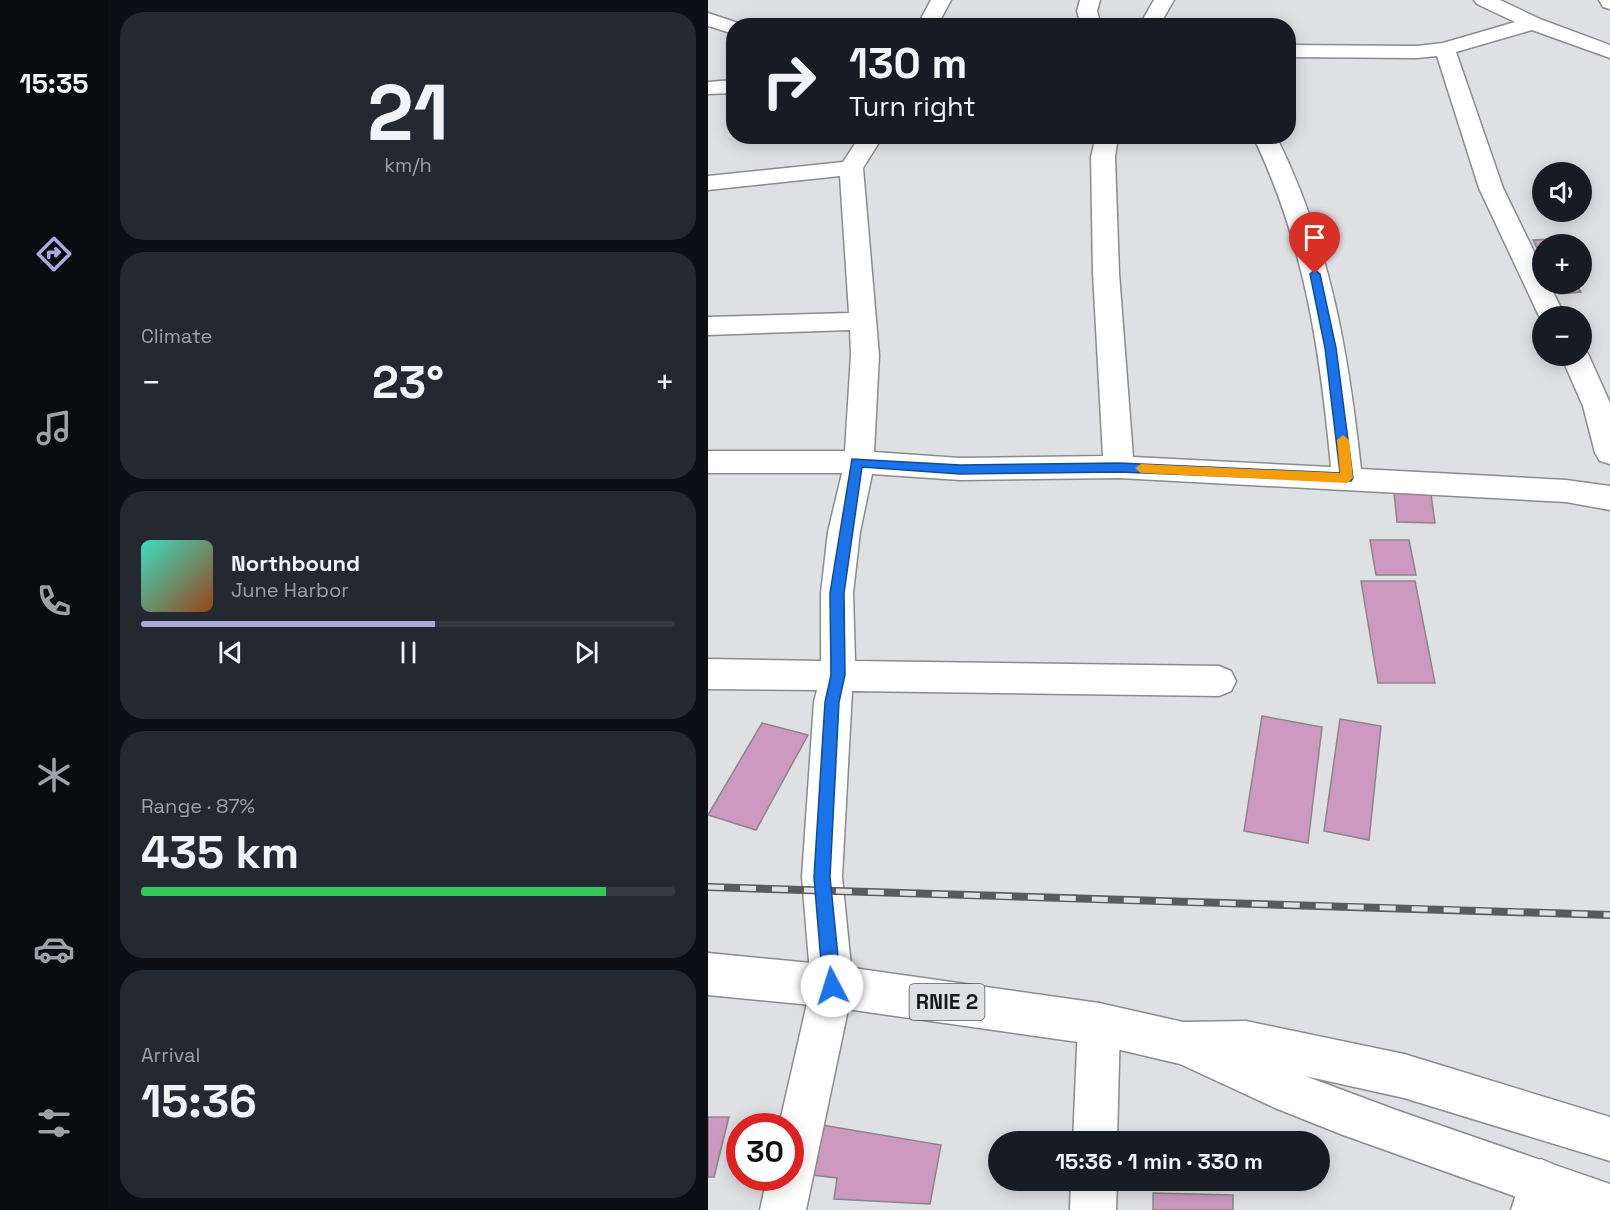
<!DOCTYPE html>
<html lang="en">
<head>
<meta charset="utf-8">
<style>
	:root { --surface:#171b24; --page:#242831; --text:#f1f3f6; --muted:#9ea1a6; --line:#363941; --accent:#a9a8df }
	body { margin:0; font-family:"Space Grotesk",sans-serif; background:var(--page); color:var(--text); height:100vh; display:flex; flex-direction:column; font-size:22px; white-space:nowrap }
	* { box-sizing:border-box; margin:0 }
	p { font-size:20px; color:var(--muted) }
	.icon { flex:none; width:33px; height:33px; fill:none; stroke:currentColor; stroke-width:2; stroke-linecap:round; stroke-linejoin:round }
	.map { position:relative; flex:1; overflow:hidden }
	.details { display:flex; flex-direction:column; gap:12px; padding:12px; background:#0d0f14; width:600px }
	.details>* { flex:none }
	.top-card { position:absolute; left:18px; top:18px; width:570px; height:126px; border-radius:24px; box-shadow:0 3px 15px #0003; background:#171b24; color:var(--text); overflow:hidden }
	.tools { position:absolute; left:824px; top:162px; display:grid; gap:12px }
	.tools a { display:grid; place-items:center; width:60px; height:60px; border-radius:50%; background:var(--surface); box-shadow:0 3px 15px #0003; font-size:30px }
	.speed { position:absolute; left:18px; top:1113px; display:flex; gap:12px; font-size:30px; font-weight:700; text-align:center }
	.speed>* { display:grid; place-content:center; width:78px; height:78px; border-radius:50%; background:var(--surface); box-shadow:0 3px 15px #0003; line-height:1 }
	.speed .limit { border:9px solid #d22; background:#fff; color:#111 }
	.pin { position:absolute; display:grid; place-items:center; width:51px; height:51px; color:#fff; margin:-62px -26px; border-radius:50% 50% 50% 0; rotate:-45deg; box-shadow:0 0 6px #0007 }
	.pin .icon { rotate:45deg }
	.me { position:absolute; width:66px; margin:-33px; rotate:355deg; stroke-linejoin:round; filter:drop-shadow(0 0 4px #0008) }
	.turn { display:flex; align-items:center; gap:21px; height:126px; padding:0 24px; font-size:27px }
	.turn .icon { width:78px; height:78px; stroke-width:2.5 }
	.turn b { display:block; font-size:42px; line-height:51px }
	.big { font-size:45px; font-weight:700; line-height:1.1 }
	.details .card { flex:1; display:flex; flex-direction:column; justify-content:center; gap:9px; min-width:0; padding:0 21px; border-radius:24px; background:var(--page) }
	.details .dial { align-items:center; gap:0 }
	.dial b { font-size:78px; line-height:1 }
	.song { display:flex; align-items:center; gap:18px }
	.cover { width:72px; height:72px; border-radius:9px; background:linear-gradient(135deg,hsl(170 70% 55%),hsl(20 70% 35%)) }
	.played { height:6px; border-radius:3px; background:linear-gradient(90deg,var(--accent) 55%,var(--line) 55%) }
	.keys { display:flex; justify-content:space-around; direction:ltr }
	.heat { display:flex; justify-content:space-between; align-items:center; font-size:33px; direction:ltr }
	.charge { height:9px; border-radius:4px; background:linear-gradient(90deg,#34c759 87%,var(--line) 0) }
	.trip { position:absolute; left:280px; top:1131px; width:342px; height:60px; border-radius:30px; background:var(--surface); box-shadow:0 3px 15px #0003; font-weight:700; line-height:60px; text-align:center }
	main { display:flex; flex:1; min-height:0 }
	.tabs { display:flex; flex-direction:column; width:108px; justify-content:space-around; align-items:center; background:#090b0e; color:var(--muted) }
	.tabs .icon { width:42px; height:42px }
	.tabs .on { color:var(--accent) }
	.tabs b { font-size:27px; color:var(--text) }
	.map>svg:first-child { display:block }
</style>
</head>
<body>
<main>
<nav class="tabs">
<b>15:35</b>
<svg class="icon on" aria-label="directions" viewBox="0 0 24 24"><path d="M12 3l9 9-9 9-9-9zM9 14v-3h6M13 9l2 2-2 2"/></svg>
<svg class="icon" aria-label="music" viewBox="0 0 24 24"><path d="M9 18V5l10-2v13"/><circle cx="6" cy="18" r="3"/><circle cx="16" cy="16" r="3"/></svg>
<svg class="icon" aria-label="phone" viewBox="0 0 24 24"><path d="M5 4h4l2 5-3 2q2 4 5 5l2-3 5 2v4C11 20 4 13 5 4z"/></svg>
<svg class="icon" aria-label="climate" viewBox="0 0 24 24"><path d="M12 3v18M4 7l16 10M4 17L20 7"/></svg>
<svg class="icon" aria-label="car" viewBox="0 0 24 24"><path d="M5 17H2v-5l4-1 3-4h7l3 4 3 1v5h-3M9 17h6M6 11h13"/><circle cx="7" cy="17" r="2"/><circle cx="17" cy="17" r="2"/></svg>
<svg class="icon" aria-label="filters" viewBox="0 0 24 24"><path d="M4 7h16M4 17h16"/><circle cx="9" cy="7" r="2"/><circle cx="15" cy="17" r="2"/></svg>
</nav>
<section class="details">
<div class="card dial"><b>21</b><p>km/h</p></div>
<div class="card"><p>Climate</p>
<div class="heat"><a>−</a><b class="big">23°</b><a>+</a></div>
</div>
<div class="card">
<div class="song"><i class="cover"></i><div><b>Northbound</b><p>June Harbor</p></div></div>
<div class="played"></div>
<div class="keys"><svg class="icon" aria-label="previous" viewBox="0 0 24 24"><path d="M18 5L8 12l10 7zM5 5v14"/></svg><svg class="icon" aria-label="pause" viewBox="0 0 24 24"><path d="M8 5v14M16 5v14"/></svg><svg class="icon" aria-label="next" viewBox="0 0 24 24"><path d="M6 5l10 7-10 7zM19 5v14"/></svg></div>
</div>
<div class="card"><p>Range · 87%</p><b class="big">435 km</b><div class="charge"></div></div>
<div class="card"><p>Arrival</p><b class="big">15:36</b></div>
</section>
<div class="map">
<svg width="902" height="1210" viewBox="0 0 902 1210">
	<rect width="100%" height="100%" fill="#dfe0e3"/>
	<g fill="#ce99c0" stroke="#898688" stroke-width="1.5">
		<polygon points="846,239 849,244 834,244 834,259 825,240"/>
		<polygon points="846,284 868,284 873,292 851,294"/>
		<polygon points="686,493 723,494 727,523 689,522"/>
		<polygon points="662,540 701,540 708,575 668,575"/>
		<polygon points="653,581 707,581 727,683 670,683"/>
		<polygon points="554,716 614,727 600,843 536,831"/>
		<polygon points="632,719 673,726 661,840 616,831"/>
		<polygon points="54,723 100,735 48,830 0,815"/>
		<polygon points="0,1117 21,1117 6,1177 0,1177"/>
		<polygon points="108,1124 233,1145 222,1204 126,1199 129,1178 96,1174"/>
		<polygon points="445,1193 525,1195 525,1210 445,1210"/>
	</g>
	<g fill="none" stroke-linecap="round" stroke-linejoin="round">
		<g stroke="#8a8b8e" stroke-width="3">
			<g id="minor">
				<polygon points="223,0 243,0 229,26 209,26"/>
				<polygon points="372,0 392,0 389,11 393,26 373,26 369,11"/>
				<polygon points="446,0 466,0 451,26 431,26"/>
				<polygon points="766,0 792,0 832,19 902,45 902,58 824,30 748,52 795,188 834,268 834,284 841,284 857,316 834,316 834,321 831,316 771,188 729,56 709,58 580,57 580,45 709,46 735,43 807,22 769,4"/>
				<polygon points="0,13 33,24 34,26 26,26 26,34 0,26"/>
				<polygon points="26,80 26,93 0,94 0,82"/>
				<path d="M152,136H175L155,168L171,355L166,452L252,458L395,456L385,273L383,157L388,136H410L407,157L411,273L425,457L623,467C612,349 597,245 545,136H568C622,245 640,349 653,469L858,480L902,486V510L858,502L411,478L252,480L164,474L152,532L145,593L147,661L511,666L523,671L528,681L523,691L511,696L144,691L134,877L145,986L98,1210H52L59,1178H82V1126H71L103,986L94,877L106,702L109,690L0,689V659L113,661V593L120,532L134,473H0V451H137L143,355L142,330L0,335V317L141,313L132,176L0,190V176L135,162Z"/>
				<polygon points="873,348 877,349 881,356 902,403 902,464 892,461 887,453 875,406 853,356 873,356"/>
				<polygon points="391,1003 406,1009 412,1024 409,1142 365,1142 370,1024 376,1009"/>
				<polygon points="833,1159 849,1166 856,1182 849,1210 803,1210 817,1166"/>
				<polygon points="363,1180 409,1180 408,1210 362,1210"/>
			</g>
		</g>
		<g stroke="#8a8b8e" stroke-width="3">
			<polygon id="major" points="891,0 902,0 902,9 895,7"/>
		</g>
		<g stroke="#8a8b8e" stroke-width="3">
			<polygon id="highway" points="0,953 124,965 391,1003 475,1022 538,1021 696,1054 902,1117 902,1161 696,1098 597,1076 688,1110 902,1184 902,1210 845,1210 635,1135 567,1108 472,1064 391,1045 124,1007 0,995"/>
		</g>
		<use href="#minor" fill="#fff" fill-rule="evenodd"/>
		<use href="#major" fill="#fff" fill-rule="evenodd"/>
		<use href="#highway" fill="#fff" fill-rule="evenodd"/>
		<g stroke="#595a5c" stroke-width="8">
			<polyline id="rail" points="0,887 902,915"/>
		</g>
		<use href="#rail" stroke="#dfe0e3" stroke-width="5" stroke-dasharray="16" stroke-linecap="butt"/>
	</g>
	<polygon fill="#1a73e8" stroke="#114b97" stroke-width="1.5" points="607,270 612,274 628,348 645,478 643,481 411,472 252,474 154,467 136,593 137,675 131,702 122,877 133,986 130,992 124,994 118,992 115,986 106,877 117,702 123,675 122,593 144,459 252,465 411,463 632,473 617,348 602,274"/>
	<polygon fill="#f59e0b" points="635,435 641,440 645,478 639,483 433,473 427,468 433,464 632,473 629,440"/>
	<g text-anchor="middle" stroke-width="4.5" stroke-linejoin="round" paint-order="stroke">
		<rect fill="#dfe0e3" stroke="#545557" stroke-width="1.5" x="201.5" y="984" width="75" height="36" rx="4.5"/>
		<g font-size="21" font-weight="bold" fill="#191a1b">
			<text x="239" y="1009">RNIE 2</text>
		</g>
	</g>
</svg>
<div class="tools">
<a><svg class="icon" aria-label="sound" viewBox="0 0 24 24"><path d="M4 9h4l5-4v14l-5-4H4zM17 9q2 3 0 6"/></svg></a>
<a>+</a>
<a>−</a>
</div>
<div class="speed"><div class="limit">30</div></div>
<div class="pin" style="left:607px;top:274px;background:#d93025"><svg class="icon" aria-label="arrive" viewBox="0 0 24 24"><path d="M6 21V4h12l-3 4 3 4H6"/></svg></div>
<svg class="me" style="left:124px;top:986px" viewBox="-20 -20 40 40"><circle r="19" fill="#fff"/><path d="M0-13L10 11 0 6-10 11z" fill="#1a73e8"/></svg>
<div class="trip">15:36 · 1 min · 330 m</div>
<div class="top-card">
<div class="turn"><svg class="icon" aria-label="right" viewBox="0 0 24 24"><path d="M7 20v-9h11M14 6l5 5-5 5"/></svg><div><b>130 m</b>Turn right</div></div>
</div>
</div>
</main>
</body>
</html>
